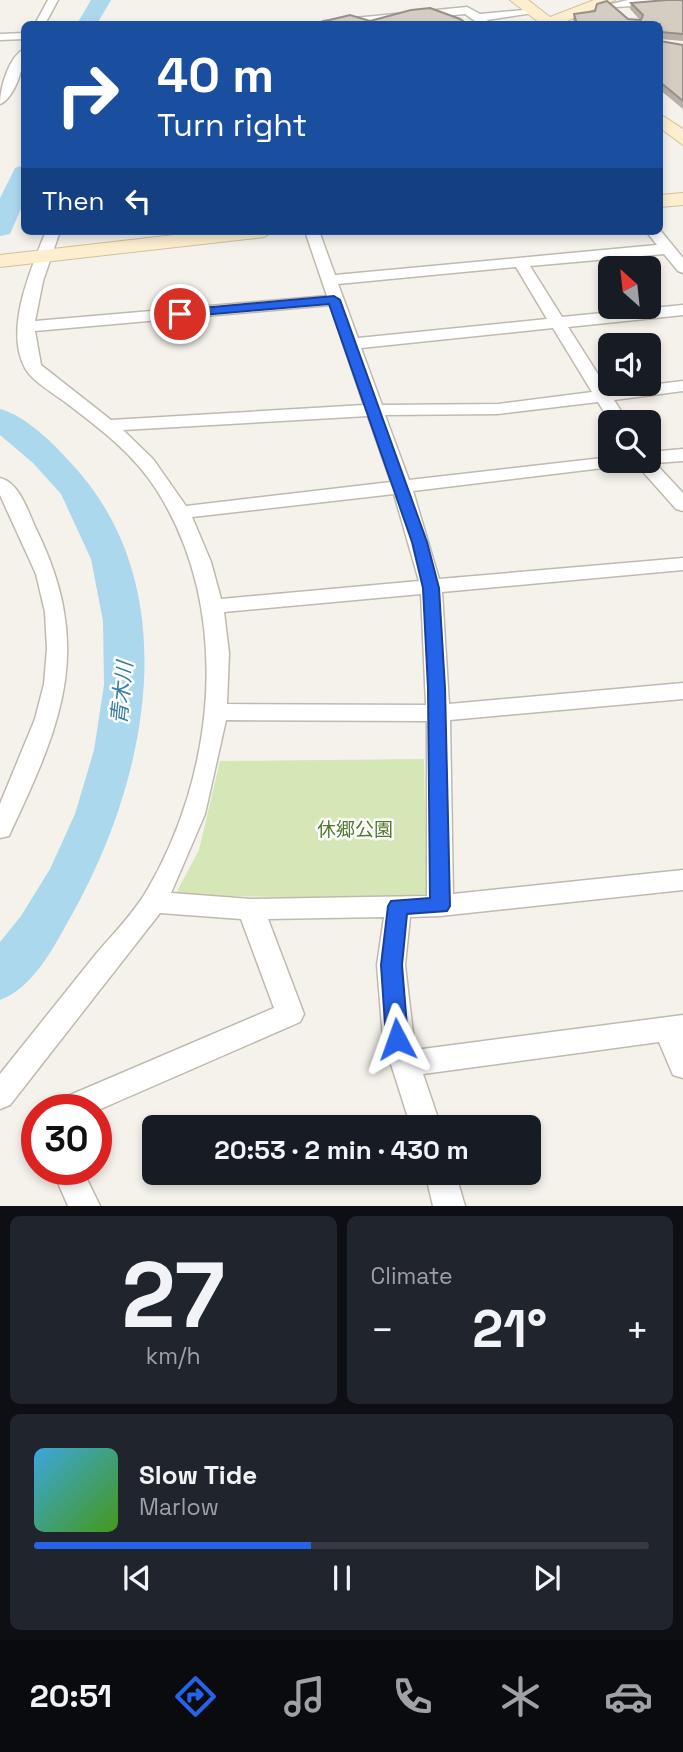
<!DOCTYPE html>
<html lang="en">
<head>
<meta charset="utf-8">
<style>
	:root { --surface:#171b24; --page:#20242c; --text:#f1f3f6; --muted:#9ea1a6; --line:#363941; --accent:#2563eb }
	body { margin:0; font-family:"Space Grotesk","Noto Sans JP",sans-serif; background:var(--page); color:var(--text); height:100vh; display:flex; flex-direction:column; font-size:26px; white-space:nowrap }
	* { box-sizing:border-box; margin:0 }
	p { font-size:23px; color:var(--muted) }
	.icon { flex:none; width:38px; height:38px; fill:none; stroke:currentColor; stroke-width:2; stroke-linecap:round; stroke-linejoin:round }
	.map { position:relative; height:1206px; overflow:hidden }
	.sheet { display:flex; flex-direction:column; gap:10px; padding:10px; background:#0d0f14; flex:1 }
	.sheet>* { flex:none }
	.banner { position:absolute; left:21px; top:21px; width:642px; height:214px; border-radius:10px; box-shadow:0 4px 10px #0003; background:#1a4fa0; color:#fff; overflow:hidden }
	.needle { width:46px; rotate:333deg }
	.controls { position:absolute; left:598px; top:256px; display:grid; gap:14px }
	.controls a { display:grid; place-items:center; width:63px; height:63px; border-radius:10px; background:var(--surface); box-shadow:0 4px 10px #0003; font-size:35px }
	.speed { position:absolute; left:21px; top:1094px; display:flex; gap:14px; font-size:35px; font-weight:700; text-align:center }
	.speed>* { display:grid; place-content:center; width:91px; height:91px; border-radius:50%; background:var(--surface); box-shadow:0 4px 10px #0003; line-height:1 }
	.speed .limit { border:10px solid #d22; background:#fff; color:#111 }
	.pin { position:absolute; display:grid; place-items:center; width:60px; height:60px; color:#fff; margin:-30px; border:4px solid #fff; border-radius:50%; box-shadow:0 2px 7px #0007 }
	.me { position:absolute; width:77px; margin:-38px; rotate:356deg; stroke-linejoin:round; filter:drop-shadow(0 0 5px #0008) }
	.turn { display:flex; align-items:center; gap:24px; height:147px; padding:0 21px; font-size:32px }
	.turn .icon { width:91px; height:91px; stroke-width:2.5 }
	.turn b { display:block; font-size:49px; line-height:60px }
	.then { display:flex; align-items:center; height:66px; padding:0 21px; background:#0003; gap:14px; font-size:26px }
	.big { font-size:52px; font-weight:800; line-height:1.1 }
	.sheet .widget { flex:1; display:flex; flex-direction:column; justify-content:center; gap:10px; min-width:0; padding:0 24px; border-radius:10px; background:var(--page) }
	.sheet .dial { align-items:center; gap:0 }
	.dial b { font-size:91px; line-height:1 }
	.song { display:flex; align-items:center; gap:21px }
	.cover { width:84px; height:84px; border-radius:10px; background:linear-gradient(135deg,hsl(200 70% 55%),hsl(100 70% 35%)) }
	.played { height:7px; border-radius:4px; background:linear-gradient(90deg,var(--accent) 45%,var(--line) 45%) }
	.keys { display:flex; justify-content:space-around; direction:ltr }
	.heat { display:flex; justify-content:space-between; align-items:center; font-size:38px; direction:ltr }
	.sheet .tiles { flex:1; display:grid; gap:10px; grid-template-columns:1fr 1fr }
	.widget:last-child { grid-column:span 2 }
	.trip { position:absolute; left:142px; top:1115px; width:399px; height:70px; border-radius:10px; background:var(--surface); box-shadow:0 4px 10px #0003; font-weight:800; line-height:70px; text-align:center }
	.menu { display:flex; height:112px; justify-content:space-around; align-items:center; background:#090b0e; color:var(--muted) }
	.menu .icon { width:49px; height:49px }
	.menu .active { color:var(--accent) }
	.menu b { font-size:32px; color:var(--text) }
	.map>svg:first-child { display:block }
</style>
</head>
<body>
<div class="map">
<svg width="683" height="1206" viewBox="0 0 683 1206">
	<rect width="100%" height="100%" fill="#f5f2ec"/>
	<polygon fill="#d5e7b7" points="424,759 427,900 175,895 199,850 220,761"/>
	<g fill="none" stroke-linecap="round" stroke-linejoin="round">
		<g fill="#acd8ee" fill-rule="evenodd">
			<polygon points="91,0 111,0 97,24 77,24"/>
			<polygon points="24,165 24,202 10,234 0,236 0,198 15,168"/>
			<path d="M0,409C26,416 53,443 71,463C189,589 147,783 70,918C54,947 33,988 0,1000V942L21,916L50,869L75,814L94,750L104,685L103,621L91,559L61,494L33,463L0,435Z"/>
		</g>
		<g stroke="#c0b9ae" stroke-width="3">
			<g id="street">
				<polygon points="48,0 58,0 45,24 35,24"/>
				<polygon points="628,0 683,0 683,3 616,7 611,4"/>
				<polygon points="467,7 480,14 534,9 540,12 487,20 490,24 479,24 465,14 353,24 318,24 324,21"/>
				<polygon points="24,33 24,39 0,40 0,34"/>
				<path d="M24,49C25,64 15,98 0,104C0,87 9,57 24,49Z"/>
				<path d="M660,230L683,258V273L678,271L664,254L530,266L562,317L683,305V315L568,327L608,390L683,381V391L614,400L628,422L611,423L598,402L498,414L385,415L409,480L611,457V460H649V452L683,449V461L655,463L683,493V511L676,509L636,464L413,491L439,579L683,558V570L442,592L449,704L683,683V699L450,720L453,894L683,870V890L440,916L410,917L405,965L415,1050L683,1015V1078L673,1075L659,1042L423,1074L441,1127H411L383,1039L377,965L384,917L268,919L304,1014L300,1022L96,1111L51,1110L56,1101L274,1008L241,919L160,913L10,1105L0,1109V1074C32,1034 64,994 96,954C113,934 132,915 146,892C216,774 233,609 156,489C133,453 99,428 65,402C53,393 32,381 25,368C4,329 31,269 46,231H60L43,281L35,321L327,296L305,231H319L335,275L657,245L646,231ZM516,267L547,319L358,338L338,284ZM330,305L364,405L111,420L41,365L35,331ZM553,328L592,392L498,404L382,405L361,348ZM368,416L391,482L186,506L153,459L123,430ZM394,494L419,581L221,599L211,562L192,517ZM421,594L426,705L227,704L229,653L224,612ZM226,720L427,721V896L251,899L171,893L205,814Z"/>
				<path d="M0,478C20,483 28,512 36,529C93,645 64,719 12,829L9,836L0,838V804L35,719L44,684L47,649L45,612L36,574L0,495Z"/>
				<polygon points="52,1169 82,1169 100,1206 68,1206"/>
				<polygon points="425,1172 455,1172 465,1206 433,1206"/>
			</g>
		</g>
		<g stroke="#d2c19e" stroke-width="2">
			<g id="secondary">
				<polygon points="510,0 528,0 550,17 594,0 615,0 560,24 541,24"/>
				<polygon points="660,114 683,129 683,145 660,128"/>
				<polygon points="683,193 683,205 660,207 660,195"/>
				<polygon points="209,231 274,231 264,237 0,267 0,255"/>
			</g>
		</g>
		<use href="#street" fill="#fff" fill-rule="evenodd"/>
		<use href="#secondary" fill="#fceecf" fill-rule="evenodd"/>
	</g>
	<g fill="#b8b0a7">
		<polygon points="683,1 683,41 660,39 660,41 660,24 574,24 573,21 574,14 640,20 630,9 631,3"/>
		<polygon points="660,41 683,45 683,109 660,90"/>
	</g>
	<g fill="#d6cdc2" stroke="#969088" stroke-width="2">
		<polygon points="667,0 681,0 683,1 683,34 661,32 660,36 660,24 577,24 574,14 595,11 597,4 607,1 628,19 641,20 643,15 631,3"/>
		<polygon points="430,8 460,19 467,24 313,24 350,15 370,21 411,10"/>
		<polygon points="660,41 683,45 683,101 660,82"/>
	</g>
	<polygon fill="#2563eb" stroke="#184099" stroke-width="2" points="334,296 340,300 427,542 439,588 445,688 450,906 447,911 407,914 402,965 408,1039 405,1046 397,1048 389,1046 386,1039 381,965 388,906 391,901 430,898 428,688 423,588 412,542 329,304 180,317 174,314 180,310"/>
	<g text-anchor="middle" stroke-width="5" stroke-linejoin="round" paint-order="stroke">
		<g font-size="19" fill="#507a2e" stroke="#fff">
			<text x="355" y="836">休郷公園</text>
		</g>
		<g font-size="21" font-style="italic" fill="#327ba2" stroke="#fff">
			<text transform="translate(122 693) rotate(-84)" y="7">青木川</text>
		</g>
	</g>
</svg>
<div class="controls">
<a><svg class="needle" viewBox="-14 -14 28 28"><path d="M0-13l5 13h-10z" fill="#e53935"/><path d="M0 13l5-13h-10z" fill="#9ea1a6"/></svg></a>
<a><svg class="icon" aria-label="sound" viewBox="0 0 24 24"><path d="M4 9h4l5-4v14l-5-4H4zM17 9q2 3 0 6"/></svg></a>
<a><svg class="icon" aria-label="search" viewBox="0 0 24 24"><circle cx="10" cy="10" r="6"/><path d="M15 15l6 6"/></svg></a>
</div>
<div class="speed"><div class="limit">30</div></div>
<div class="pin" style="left:180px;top:314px;background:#d93025"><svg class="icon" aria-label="arrive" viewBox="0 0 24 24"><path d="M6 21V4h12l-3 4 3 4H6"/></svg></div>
<svg class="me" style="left:397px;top:1039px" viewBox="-20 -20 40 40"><path d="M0-17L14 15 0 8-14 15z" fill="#2563eb" stroke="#fff" stroke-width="4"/></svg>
<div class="trip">20:53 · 2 min · 430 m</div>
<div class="banner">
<div class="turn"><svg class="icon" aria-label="right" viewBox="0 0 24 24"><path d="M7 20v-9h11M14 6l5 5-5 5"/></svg><div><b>40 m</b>Turn right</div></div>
<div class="then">Then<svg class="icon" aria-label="left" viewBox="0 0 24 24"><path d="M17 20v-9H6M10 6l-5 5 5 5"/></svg></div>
</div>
</div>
<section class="sheet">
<div class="tiles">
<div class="widget dial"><b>27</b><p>km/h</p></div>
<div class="widget"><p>Climate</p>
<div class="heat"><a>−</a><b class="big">21°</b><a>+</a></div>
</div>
<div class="widget">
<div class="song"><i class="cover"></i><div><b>Slow Tide</b><p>Marlow</p></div></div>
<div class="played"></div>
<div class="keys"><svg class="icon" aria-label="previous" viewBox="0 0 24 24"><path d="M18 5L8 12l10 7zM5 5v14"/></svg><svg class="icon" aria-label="pause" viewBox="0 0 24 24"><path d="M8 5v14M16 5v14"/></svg><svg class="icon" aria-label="next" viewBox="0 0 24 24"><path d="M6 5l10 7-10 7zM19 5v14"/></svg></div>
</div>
</div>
</section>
<nav class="menu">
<b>20:51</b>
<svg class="icon active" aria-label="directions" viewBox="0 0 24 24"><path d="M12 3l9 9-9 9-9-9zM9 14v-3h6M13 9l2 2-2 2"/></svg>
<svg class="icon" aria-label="music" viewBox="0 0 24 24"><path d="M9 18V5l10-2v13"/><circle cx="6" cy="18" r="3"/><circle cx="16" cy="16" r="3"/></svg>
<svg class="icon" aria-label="phone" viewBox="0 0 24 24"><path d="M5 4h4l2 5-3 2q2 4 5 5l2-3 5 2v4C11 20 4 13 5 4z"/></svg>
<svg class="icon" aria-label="climate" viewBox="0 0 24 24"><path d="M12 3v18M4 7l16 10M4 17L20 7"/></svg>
<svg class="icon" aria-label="car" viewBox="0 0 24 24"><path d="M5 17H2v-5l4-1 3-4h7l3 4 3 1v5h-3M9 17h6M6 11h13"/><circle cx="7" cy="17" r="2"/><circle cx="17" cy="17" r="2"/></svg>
</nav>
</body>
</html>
